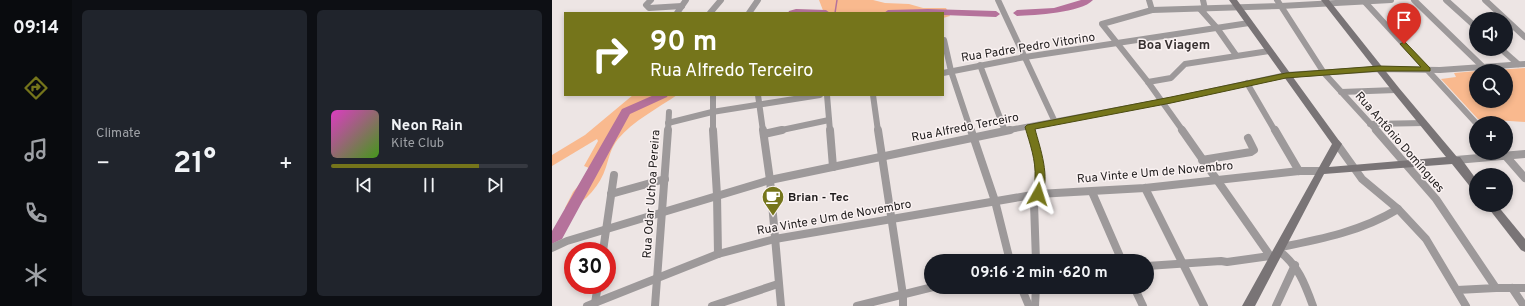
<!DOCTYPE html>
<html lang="en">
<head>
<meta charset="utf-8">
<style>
	:root { --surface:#171b24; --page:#20242c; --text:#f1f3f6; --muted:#9ea1a6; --line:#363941; --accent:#75751b }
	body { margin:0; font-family:Overpass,sans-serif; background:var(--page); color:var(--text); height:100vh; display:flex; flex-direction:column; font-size:15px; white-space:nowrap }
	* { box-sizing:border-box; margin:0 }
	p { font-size:13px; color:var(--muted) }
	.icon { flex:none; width:22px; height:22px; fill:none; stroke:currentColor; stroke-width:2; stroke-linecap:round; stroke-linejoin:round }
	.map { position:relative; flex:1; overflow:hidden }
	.side { display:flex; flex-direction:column; gap:10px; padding:10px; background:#0d0f14; width:480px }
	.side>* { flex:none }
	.top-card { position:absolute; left:12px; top:12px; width:380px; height:84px; border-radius:0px; box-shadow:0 2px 6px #0003; background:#75751b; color:#fff; overflow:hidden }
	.fabs { position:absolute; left:917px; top:12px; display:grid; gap:8px }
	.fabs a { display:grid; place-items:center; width:44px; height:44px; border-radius:50%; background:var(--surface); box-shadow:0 2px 6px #0003; font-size:20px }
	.speed { position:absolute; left:12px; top:242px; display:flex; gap:8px; font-size:20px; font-weight:700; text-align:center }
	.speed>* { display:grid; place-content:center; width:52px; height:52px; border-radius:50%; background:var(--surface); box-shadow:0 2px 6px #0003; line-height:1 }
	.speed .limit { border:6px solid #d22; background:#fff; color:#111 }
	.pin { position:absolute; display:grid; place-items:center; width:34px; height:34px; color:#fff; margin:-41px -17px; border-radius:50% 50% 50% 0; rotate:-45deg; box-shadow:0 0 4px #0007 }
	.pin .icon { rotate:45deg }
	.me { position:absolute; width:44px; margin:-22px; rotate:6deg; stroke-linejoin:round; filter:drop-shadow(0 0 3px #0008) }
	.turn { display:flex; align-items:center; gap:14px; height:84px; padding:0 20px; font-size:18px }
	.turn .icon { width:52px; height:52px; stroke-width:2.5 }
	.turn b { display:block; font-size:28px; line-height:34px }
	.big { font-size:30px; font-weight:700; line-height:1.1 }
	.side .card { flex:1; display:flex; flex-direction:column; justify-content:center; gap:6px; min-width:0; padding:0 14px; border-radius:6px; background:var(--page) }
	.song { display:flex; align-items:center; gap:12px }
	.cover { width:48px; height:48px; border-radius:6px; background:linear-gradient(135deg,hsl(310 70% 55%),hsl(100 70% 35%)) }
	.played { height:4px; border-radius:2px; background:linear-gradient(90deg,var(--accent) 75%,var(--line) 75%) }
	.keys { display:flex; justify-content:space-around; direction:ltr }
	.heat { display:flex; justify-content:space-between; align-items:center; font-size:22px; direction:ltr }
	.side .tiles { flex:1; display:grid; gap:10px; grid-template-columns:repeat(2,1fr) }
	.trip { position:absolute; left:372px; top:254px; width:230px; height:40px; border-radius:20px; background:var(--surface); box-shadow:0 2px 6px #0003; font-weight:700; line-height:40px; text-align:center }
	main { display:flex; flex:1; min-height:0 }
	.dock { display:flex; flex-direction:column; width:72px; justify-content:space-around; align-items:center; background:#090b0e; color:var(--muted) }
	.dock .icon { width:28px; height:28px }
	.dock .active { color:var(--accent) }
	.dock b { font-size:18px; color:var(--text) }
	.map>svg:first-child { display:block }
</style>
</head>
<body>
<main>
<nav class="dock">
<b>09:14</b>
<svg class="icon active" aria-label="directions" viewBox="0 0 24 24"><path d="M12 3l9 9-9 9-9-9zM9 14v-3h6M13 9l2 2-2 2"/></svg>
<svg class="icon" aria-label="music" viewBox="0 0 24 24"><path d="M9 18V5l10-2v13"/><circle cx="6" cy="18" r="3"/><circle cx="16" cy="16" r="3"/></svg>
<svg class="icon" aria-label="phone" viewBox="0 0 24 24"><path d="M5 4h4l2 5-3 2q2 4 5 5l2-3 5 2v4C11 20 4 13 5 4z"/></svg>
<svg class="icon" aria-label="climate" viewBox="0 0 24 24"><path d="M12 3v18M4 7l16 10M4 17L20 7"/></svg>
</nav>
<section class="side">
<div class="tiles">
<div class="card"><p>Climate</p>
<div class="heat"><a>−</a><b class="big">21°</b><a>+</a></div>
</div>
<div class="card">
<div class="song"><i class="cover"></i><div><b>Neon Rain</b><p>Kite Club</p></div></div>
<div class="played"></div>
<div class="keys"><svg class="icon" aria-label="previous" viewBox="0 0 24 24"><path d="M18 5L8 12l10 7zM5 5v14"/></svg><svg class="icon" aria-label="pause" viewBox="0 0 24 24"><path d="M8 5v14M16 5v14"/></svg><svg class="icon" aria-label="next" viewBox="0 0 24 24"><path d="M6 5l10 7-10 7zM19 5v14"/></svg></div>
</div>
</div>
</section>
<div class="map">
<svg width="973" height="306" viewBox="0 0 973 306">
	<rect width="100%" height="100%" fill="#ede5e4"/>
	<g fill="#f9b98e">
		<polygon points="267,0 321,0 333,3 357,4 371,8 394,8 398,16 391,18 391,13 272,13"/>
		<polygon points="973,68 973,122 926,119 889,79 904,77 902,73 924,71 924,101 954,101 954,71 928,71"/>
		<path d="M81,95H125C106,108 81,121 66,139C58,150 58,155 54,167C48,186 34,201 17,210L13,208L21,192L38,172L37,168L32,166L46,141L45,139L0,166V155L33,135Z"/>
	</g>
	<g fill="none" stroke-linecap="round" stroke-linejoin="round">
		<polyline stroke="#b5729b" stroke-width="1.5" points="283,13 285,0"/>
		<g fill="#b5729b" fill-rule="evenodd">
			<path d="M529,0H541C529,13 483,15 465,16L461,13L465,10L502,8Z"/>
			<polygon points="244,9 274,10 278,13 236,13 237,11"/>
			<polygon points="376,9 444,11 448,14 444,17 391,15 391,13 332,13 336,10"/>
			<polygon points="102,95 116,95 115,97 78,114 10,239 0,244 0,231 70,109"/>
		</g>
		<g stroke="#9d999a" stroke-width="6">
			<polyline points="99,0 94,5 97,8 130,6"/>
			<polyline points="446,0 503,122"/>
			<polyline points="597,0 600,10 729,6 839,0"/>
			<polyline points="651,0 653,9"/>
			<polyline points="725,0 772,73 825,131"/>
			<polyline points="811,0 924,123"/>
			<polyline points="862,0 931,67"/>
			<polyline points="894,0 924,27"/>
			<polyline points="933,0 973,37"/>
			<polyline points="648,9 665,28 684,55"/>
			<polyline points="600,10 550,24 596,82 631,131"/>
			<polyline points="125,13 134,0"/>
			<polyline points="158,13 169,0"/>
			<polyline points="197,13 206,0"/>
			<polyline points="392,40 399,71 419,131"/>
			<polyline points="949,49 966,64"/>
			<polyline points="428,65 453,131"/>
			<polyline points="391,73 473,57 697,23"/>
			<polyline points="596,82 619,78 633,64 717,51"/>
			<polyline points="695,83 723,131"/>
			<polyline points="789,92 844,90"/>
			<polyline points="161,95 161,131"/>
			<polyline points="206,95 211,131"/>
			<polyline points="275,95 278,131"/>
			<polyline points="321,95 326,131"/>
			<polyline points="116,123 160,112 268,95"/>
			<polyline points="818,124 872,123"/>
			<polyline points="478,127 479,131"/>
			<polyline points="116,131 117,112"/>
			<polyline points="225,131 277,120"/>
			<polyline points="452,131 619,100 734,75 827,69 888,70 973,64"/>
		</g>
		<g stroke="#9d999a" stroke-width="8">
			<polyline points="161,130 165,195 166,254"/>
			<polyline points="211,130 218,180 229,306"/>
			<polyline points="278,130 281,167"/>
			<polyline points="326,130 351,295 351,306"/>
			<polyline points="419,130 443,201 458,261"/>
			<polyline points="479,130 485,152 487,168 487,187 482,203 484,261"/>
			<polyline points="630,130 721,260"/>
			<polyline points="723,130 747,171"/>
			<polyline points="824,130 884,199 944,288 905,290"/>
			<polyline points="212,134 230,130"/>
			<polyline points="785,144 810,179 846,209 874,239 914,306"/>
			<polyline points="952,154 973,178"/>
			<polyline points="650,160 699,152 702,150 696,138"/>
			<polyline points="904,160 973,154"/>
			<polyline points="593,188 652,306"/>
			<polyline points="540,192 570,261"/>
			<polyline points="59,194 113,179"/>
			<path d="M729,247C770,239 810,231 846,209"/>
			<polyline points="0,248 15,241 218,180 458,130"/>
			<polyline points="51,251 62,175"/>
			<path d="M727,251C746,265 753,284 761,306"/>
			<polyline points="595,266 669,261 675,262 718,256"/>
			<polyline points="469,287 477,306"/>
			<polyline points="582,287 591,306"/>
			<polyline points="944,288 973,288"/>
			<polyline points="960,288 972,306"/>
			<polyline points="43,303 46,285"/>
			<polyline points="35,306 166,254 223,239 486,194 593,188 747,171 769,171"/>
			<polyline points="103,306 116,130"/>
			<polyline points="160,306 226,284"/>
			<polyline points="305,306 381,287"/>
			<polyline points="483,306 484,287"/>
			<polyline points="724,306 743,265"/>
		</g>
		<g fill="#797476" fill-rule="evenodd">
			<polygon points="677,0 685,0 788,142 790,144 777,167 894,157 841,92 769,0 777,0 847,88 905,157 908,157 924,179 924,190 920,189 900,164 772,174 703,306 690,306 780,144"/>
			<polygon points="934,205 945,205 973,239 973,252 969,250"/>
		</g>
	</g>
	<path fill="#75751b" stroke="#4c4c12" d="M852,42L854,43L878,68V71H827L734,78L619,103L483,129C488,148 499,178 489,197H482C479,191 483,184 483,178C484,160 478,144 473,127L475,125L619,97L734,73L827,66L869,67L848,44Z"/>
	<defs>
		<g id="cafe-pin" transform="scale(1.15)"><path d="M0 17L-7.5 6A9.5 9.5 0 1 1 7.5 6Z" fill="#75751b" stroke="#faf2f2"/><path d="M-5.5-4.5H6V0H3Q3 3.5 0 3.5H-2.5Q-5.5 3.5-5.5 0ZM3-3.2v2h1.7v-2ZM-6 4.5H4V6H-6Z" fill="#fff"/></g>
	</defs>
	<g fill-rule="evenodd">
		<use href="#cafe-pin" x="221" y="197"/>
	</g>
	<g text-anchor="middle" stroke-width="3" stroke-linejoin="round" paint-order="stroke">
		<g font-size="12" fill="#1f1c1c" stroke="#faf2f2">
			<text transform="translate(476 47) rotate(-9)" y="4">Rua Padre Pedro Vitorino</text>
			<text transform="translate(413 127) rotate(-11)" y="4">Rua Alfredo Terceiro</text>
			<text transform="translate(848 142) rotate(49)" y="4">Rua Antônio Domingues</text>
			<text transform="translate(603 172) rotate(-5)" y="4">Rua Vinte e Um de Novembro</text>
			<text transform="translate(99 194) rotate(-86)" y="4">Rua Odar Uchoa Pereira</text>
			<text transform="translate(282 217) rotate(-10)" y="4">Rua Vinte e Um de Novembro</text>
		</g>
		<g font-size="12" font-weight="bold" fill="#1f1c1c" stroke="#faf2f2" text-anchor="start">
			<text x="236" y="201">Brian - Tec</text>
		</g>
		<g font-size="13" font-weight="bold" fill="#383131" stroke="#faf2f2">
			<text x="622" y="49">Boa Viagem</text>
		</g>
	</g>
</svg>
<div class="fabs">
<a><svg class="icon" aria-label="sound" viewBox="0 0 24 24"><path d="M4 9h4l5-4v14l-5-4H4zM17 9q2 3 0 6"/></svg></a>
<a><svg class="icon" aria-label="search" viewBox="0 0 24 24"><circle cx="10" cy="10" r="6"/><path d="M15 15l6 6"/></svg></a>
<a>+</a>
<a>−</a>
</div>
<div class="speed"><div class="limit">30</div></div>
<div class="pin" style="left:852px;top:44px;background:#d93025"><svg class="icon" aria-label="arrive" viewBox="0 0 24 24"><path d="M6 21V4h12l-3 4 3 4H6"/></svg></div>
<svg class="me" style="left:486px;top:194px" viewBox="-20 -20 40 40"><path d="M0-17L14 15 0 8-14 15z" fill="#75751b" stroke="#fff" stroke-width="4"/></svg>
<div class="trip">09:16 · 2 min · 620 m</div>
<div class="top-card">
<div class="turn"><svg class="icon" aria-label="right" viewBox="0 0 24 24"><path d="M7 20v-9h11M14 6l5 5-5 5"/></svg><div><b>90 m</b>Rua Alfredo Terceiro</div></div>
</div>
</div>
</main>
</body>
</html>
